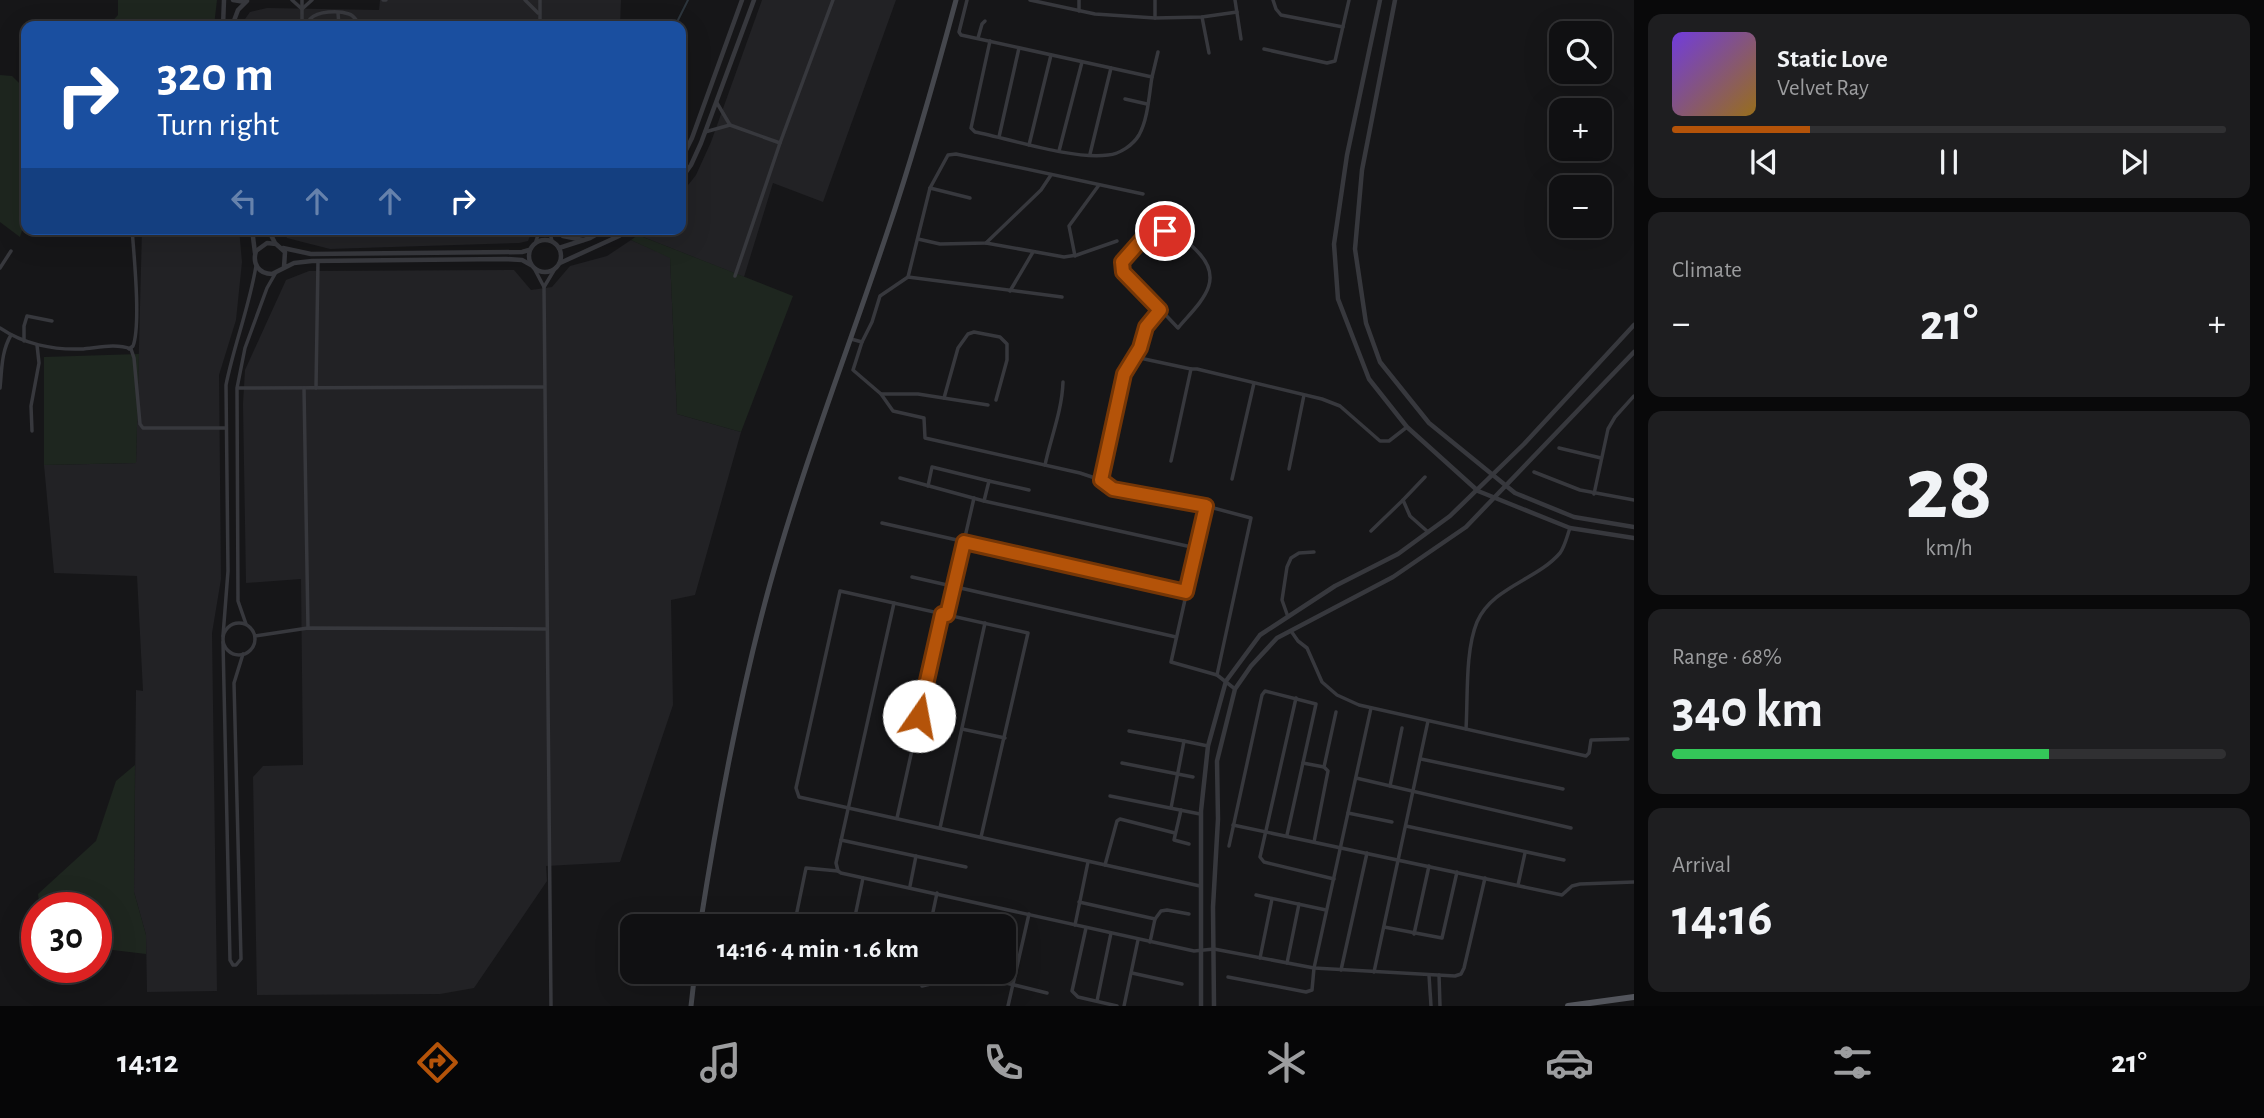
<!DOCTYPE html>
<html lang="en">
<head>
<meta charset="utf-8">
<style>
	:root { --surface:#101012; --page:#1e1e20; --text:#f1f3f6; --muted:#9c9d9f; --line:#303032; --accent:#b45309 }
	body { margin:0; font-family:"Alegreya Sans",sans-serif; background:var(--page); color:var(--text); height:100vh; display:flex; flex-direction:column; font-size:26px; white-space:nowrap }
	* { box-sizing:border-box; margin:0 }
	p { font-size:23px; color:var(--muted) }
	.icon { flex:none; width:38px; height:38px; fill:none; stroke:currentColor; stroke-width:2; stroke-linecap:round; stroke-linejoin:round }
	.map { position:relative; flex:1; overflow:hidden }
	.side { display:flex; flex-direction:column; gap:14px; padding:14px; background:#09090a; width:630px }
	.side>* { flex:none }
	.top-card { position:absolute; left:21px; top:21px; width:665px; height:214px; border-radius:14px; box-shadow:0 7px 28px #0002,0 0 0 2px var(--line); background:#1a4fa0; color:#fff; overflow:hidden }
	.controls { position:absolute; left:1549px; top:21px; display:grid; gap:14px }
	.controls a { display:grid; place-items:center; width:63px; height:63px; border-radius:14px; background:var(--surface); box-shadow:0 7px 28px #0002,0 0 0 2px var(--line); font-size:35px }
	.speed { position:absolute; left:21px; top:892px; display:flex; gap:14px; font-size:35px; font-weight:700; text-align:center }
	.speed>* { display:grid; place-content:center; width:91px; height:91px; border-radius:50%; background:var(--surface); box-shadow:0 7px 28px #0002,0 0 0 2px var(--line); line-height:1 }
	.speed .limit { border:10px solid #d22; background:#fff; color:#111 }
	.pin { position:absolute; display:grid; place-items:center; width:60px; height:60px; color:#fff; margin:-30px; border:4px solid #fff; border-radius:50%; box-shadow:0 2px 7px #0007 }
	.me { position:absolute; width:77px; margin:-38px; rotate:12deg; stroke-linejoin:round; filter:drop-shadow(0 0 5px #0008) }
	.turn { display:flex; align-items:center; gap:24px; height:147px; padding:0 21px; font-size:32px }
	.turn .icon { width:91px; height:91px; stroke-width:2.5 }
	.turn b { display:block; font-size:49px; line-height:60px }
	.lanes { display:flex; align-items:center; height:66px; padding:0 21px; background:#0003; justify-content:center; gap:35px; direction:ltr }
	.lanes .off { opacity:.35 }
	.big { font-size:52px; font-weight:600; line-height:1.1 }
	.side .tile { flex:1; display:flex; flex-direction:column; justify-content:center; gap:10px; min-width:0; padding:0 24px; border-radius:14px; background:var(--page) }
	.side .dial { align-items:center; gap:0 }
	.dial b { font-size:91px; line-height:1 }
	.song { display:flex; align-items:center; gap:21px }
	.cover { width:84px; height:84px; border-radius:10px; background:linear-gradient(135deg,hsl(260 70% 55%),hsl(40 70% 35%)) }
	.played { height:7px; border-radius:4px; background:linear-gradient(90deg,var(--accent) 25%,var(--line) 25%) }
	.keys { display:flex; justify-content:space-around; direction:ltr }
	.heat { display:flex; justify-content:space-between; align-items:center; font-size:38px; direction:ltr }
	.charge { height:10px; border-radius:5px; background:linear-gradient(90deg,#34c759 68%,var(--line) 0) }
	.trip { position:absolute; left:620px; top:914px; width:396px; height:70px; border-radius:14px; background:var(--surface); box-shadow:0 7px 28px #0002,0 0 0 2px var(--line); font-weight:600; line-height:70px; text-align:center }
	.dock { display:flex; height:112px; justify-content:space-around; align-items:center; background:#060607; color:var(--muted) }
	.dock .icon { width:49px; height:49px }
	.dock .selected { color:var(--accent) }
	.dock b { font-size:32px; color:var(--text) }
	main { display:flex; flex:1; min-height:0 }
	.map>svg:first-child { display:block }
</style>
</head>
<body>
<main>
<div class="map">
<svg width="1634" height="1006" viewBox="0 0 1634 1006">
	<rect width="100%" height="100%" fill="#161618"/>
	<g fill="#222225">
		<polygon points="380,0 621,0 620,26 240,26 250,12 267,8 379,10"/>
		<polygon points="762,0 896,0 823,202 773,183 744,277 638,235 645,229 681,229 681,194 696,175 711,142"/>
		<polygon points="142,229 239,229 242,262 236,320 219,375 221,579 212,633 217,991 147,992 146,935 134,892 136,690 143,691 137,576 54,573 44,465 136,463"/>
		<polygon points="281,229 533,229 528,241 519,243 330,249 287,238"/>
		<polygon points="631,240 670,257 677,414 741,432 695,595 671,600 673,705 620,862 546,866 547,881 474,988 440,994 257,995 253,777 263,766 303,765 301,579 246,583 243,404 245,370 286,280 309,271 514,270 531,290 552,287 570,266 607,256"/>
	</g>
	<g fill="#1e261f">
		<polygon points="118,0 217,0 214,26 108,26 118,15"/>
		<polygon points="0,75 12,76 26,90 26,218 20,237 0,222"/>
		<polygon points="638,235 793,296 741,432 677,414 670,258 631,240"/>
		<polygon points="139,354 136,463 44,465 44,357"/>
		<polygon points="135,765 134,892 146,935 146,954 96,948 96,908 40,908 38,894 96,841 116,781"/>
	</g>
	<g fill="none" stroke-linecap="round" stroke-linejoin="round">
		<polyline stroke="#2c353c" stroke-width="2" points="675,26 688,0"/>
		<g stroke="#37383d" stroke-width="3.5">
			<polyline points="292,0 302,9 312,0"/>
			<polyline points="383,0 386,0"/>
			<polyline points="525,0 538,13"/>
			<polyline points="967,0 959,32 961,35 1152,77 1158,52"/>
			<polyline points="1030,0 1095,14 1155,18 1202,17 1237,12"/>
			<polyline points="1235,0 1241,39"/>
			<polyline points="1273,0 1276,9 1281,15 1343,27"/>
			<polyline points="1079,11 1079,0"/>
			<polyline points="338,13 339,26"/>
			<polyline points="1202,17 1209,53"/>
			<polyline points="1155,18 1155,0"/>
			<polyline points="302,26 302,0"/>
			<path d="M308,26L310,19C318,11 338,10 349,14C355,16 357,22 361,26"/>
			<polyline points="540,26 540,0"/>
			<polyline points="978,38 982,24 985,21"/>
			<path d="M990,41L971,128L975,132C1011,139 1073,160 1108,155C1120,154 1133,145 1139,135C1148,119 1149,95 1152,77"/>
			<polyline points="1264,49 1327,63 1335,61 1349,0"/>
			<polyline points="1125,99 1147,104"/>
			<polyline points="717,103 730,125"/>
			<polyline points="705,132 730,125 780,143"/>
			<polyline points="999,137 1019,48"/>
			<polyline points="1029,145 1051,55"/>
			<polyline points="1059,151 1082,62"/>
			<polyline points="1090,154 1111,68"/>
			<polyline points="930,188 970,198"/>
			<polyline points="549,229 552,241"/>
			<path d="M1165,231C1180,233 1186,240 1197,251C1227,281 1199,303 1178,328L1122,269V262L1145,236Z"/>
			<polyline points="918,239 940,244 986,243 1041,190 1051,175"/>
			<polyline points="536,241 540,229"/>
			<polyline points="986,243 1064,257 1077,255 1117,241"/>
			<polyline points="1075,256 1069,226 1099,185"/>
			<polyline points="0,268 11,251"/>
			<polyline points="534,268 544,287 551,1006"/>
			<polyline points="735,276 780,143 833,0"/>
			<polyline points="908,277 1062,297"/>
			<polyline points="544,287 556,267"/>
			<polyline points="1010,291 1033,252"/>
			<path d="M0,328C23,344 53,350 81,349C97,348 115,343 131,349L134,358L140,424L143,428H226"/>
			<polyline points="851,339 862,342 872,322 880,296 908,277 930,188 948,155 956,154 1143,194"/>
			<polyline points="24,341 24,326 27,316 52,321"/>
			<polyline points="862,342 853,370 881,394 893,411 924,418 925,438 1080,473 1101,480 1113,489 1206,506 1251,518 1217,675"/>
			<path d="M129,349L133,346C141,325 134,255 132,229"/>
			<polyline points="1135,357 1191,369"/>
			<path d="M0,388C2,370 1,352 11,335"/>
			<polyline points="238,388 544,387"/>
			<polyline points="304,388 308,628"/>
			<polyline points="316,388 318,261"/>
			<polyline points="881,394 918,394 988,405"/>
			<polyline points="944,398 958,348 968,334 974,332 1000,337 1007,344 1007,360 996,400"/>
			<polyline points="32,431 31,406 39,363 37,345"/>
			<polyline points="1559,448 1601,458"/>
			<polyline points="1171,461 1191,369 1197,369 1322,399 1340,406 1380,441 1389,441 1407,427"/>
			<path d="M1045,465C1051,437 1062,411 1063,382"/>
			<polyline points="1289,469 1304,395"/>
			<polyline points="1534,472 1580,490 1634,500"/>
			<polyline points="1425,477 1403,500 1410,516 1428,532"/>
			<polyline points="900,478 984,501 1196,548"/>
			<polyline points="1232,479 1254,383"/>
			<polyline points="1101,480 1124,374 1140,348 1146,327 1160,310"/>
			<polyline points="928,486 932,467 989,481"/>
			<polyline points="1594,494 1608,429 1615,417 1634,396"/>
			<polyline points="984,501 989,481 1029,490"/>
			<polyline points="1206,506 1171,662 1217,675 1235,689"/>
			<polyline points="882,523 1186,592"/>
			<polyline points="1371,531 1403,500"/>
			<polyline points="912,577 1176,637"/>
			<polyline points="894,603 836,863 838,871 841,873 1194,951 1214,949 1314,968 1455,976 1461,974 1464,968 1485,878"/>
			<polyline points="947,615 974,498"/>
			<polyline points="1288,617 1282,600 1287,567 1291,558 1299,553 1314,552"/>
			<circle cx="239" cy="639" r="16"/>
			<polyline points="246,624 238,601 237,388 245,348 267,288 275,274"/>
			<polyline points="1291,631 1298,641 1307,648 1322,682 1337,695 1359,705 1586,756 1589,753 1591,740 1628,739"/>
			<path d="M223,636L228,571L226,385C234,345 249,308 256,266"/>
			<polyline points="255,636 308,628 546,629"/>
			<polyline points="223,642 230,960 233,965 236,965 241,959 234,683 243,654"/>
			<polyline points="1296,698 1260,857 1264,862 1334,879"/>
			<polyline points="962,729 1005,738"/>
			<path d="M1466,729C1468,697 1465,651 1477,622C1492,587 1537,580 1560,553C1565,546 1567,536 1570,528"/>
			<polyline points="1129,731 1184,741"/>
			<polyline points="1421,759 1563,789"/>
			<polyline points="1122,763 1193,777"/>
			<polyline points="1303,763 1324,767 1328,771 1314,842"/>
			<polyline points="1324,767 1336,712"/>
			<polyline points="1356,778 1571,828"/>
			<polyline points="1390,786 1402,728"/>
			<polyline points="1110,796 1200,814"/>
			<polyline points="1171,808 1184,741 1208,746"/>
			<polyline points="1181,810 1174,840 1189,844"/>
			<polyline points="1348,813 1392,822"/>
			<polyline points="897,818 942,614"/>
			<polyline points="1233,825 1562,895 1572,886 1580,884 1634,882"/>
			<polyline points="1406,826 1564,860"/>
			<polyline points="940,828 985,623"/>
			<polyline points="981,837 1028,633 840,591 796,788 799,797 1200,886"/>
			<polyline points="841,840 966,867"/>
			<polyline points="1229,846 1262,695 1265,691 1316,704 1287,835"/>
			<polyline points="1105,865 1117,821 1120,819 1175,833"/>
			<polyline points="1518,885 1525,853"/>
			<polyline points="910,886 916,856"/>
			<polyline points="1256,895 1326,910"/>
			<polyline points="1079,902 1155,919"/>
			<polyline points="883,919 915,926"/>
			<polyline points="1075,925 1088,862"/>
			<polyline points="794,926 806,868 838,871"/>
			<polyline points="853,926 863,878"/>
			<polyline points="930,926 937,893"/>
			<polyline points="1384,927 1442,938 1457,872"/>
			<polyline points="1086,928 1072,991 1078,997 1117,1006"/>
			<polyline points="1414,934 1429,866"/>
			<polyline points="1150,942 1155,919 1161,911 1167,910 1189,914"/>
			<polyline points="1003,945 1014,947"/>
			<polyline points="1260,958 1272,899"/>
			<polyline points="1287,963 1299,904"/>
			<polyline points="1341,970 1367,853"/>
			<polyline points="1374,972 1428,721"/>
			<polyline points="1132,973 1182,984"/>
			<polyline points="1429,975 1431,1006"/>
			<polyline points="1439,975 1440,1006"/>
			<polyline points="1228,977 1306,992 1312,990 1314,968 1371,708"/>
			<polyline points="922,986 960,977 986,978 1047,993"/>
			<polyline points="1097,1001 1111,933"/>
			<polyline points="1008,1006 1029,914"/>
			<polyline points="1124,1006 1138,940"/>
		</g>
		<g stroke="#37383d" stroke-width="4.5">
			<polyline points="233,0 245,2"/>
			<polyline points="1380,0 1347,155 1334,244 1338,299 1369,379 1407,427 1478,491 1570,528 1634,538"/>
			<polyline points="1395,0 1362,170 1355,249 1366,323 1380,362 1429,423 1515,493 1574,517 1634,527"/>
			<polyline points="223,26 224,0"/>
			<polyline points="232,26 238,10 247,1"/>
			<polyline points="681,160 692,138 742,0"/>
			<polyline points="681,179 691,165 701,143 754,0"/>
			<polyline points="252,229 255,253"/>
			<polyline points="268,229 275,243"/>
			<polyline points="555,229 563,236 583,240"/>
			<circle cx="545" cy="256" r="16"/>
			<polyline points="283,248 311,254 522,252 529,250"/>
			<polyline points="559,248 590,238 606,229"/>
			<polyline points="560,263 619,236 628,229"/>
			<path d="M284,267L285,252L276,244L267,243L256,251C252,264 259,274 272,274L294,263L312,261L506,259L522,260L531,265"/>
			<polyline points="1201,1006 1201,811 1208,746 1226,681 1260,635 1335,586 1398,554 1450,516 1524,444 1634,325"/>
			<polyline points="1214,1006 1213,907 1218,819 1217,761 1235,689 1251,666 1277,638 1393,577 1466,527 1634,352"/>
		</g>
		<g stroke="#45474d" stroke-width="5">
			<path d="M700,926C718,811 739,696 770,584C803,465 848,350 887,233C913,156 935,78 956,0"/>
			<polyline points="691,1006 695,971"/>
		</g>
		<polyline stroke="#53555c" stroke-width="6" points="1568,1006 1634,997"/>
	</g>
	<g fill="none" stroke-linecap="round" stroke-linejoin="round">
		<g stroke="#753606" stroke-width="18">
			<polyline id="route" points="919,716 942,614 947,615 964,542 1186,592 1206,506 1113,489 1101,480 1124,374 1140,348 1146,327 1160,310 1123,272 1122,262 1145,236 1165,231"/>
		</g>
		<use href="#route" stroke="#b45309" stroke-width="12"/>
	</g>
</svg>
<div class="controls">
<a><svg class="icon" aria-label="search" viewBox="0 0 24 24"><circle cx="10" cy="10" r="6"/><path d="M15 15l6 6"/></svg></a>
<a>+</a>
<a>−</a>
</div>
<div class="speed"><div class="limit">30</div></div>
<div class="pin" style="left:1165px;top:231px;background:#d93025"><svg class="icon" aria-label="arrive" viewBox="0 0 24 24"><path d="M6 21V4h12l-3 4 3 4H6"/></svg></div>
<svg class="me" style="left:919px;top:716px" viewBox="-20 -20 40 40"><circle r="19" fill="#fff"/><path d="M0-13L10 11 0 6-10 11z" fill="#b45309"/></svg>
<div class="trip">14:16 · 4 min · 1.6 km</div>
<div class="top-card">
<div class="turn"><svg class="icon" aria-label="right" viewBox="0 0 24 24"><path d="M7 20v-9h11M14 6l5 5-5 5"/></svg><div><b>320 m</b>Turn right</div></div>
<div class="lanes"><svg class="icon off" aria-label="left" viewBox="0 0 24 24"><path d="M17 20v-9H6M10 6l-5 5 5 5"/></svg><svg class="icon off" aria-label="ahead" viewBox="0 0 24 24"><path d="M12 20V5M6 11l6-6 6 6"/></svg><svg class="icon off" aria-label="ahead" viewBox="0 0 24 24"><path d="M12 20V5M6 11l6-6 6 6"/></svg><svg class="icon" aria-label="right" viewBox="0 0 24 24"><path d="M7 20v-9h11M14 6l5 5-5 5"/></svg></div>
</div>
</div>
<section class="side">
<div class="tile">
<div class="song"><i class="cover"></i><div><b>Static Love</b><p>Velvet Ray</p></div></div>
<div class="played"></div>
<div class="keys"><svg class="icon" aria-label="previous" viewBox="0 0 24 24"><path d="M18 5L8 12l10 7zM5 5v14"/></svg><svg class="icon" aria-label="pause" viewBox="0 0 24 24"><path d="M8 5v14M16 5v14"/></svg><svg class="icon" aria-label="next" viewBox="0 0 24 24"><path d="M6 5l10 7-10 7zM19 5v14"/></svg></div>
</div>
<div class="tile"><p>Climate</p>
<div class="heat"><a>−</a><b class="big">21°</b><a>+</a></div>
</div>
<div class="tile dial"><b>28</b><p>km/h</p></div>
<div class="tile"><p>Range · 68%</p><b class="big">340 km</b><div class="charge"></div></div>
<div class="tile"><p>Arrival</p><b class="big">14:16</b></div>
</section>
</main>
<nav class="dock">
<b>14:12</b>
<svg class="icon selected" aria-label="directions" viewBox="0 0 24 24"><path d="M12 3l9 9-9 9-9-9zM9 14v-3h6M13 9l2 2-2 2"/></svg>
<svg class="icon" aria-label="music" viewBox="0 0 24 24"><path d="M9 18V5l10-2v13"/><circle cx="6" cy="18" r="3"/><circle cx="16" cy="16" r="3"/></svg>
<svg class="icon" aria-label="phone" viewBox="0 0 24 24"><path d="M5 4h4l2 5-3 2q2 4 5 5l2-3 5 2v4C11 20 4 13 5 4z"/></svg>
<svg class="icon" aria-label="climate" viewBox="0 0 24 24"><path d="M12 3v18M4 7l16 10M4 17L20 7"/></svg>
<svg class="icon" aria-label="car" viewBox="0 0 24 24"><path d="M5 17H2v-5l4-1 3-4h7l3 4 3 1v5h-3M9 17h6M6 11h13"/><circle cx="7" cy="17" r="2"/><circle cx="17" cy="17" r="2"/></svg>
<svg class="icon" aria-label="filters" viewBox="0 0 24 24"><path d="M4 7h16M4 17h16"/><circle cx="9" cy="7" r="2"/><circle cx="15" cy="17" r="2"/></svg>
<b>21°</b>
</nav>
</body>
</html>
